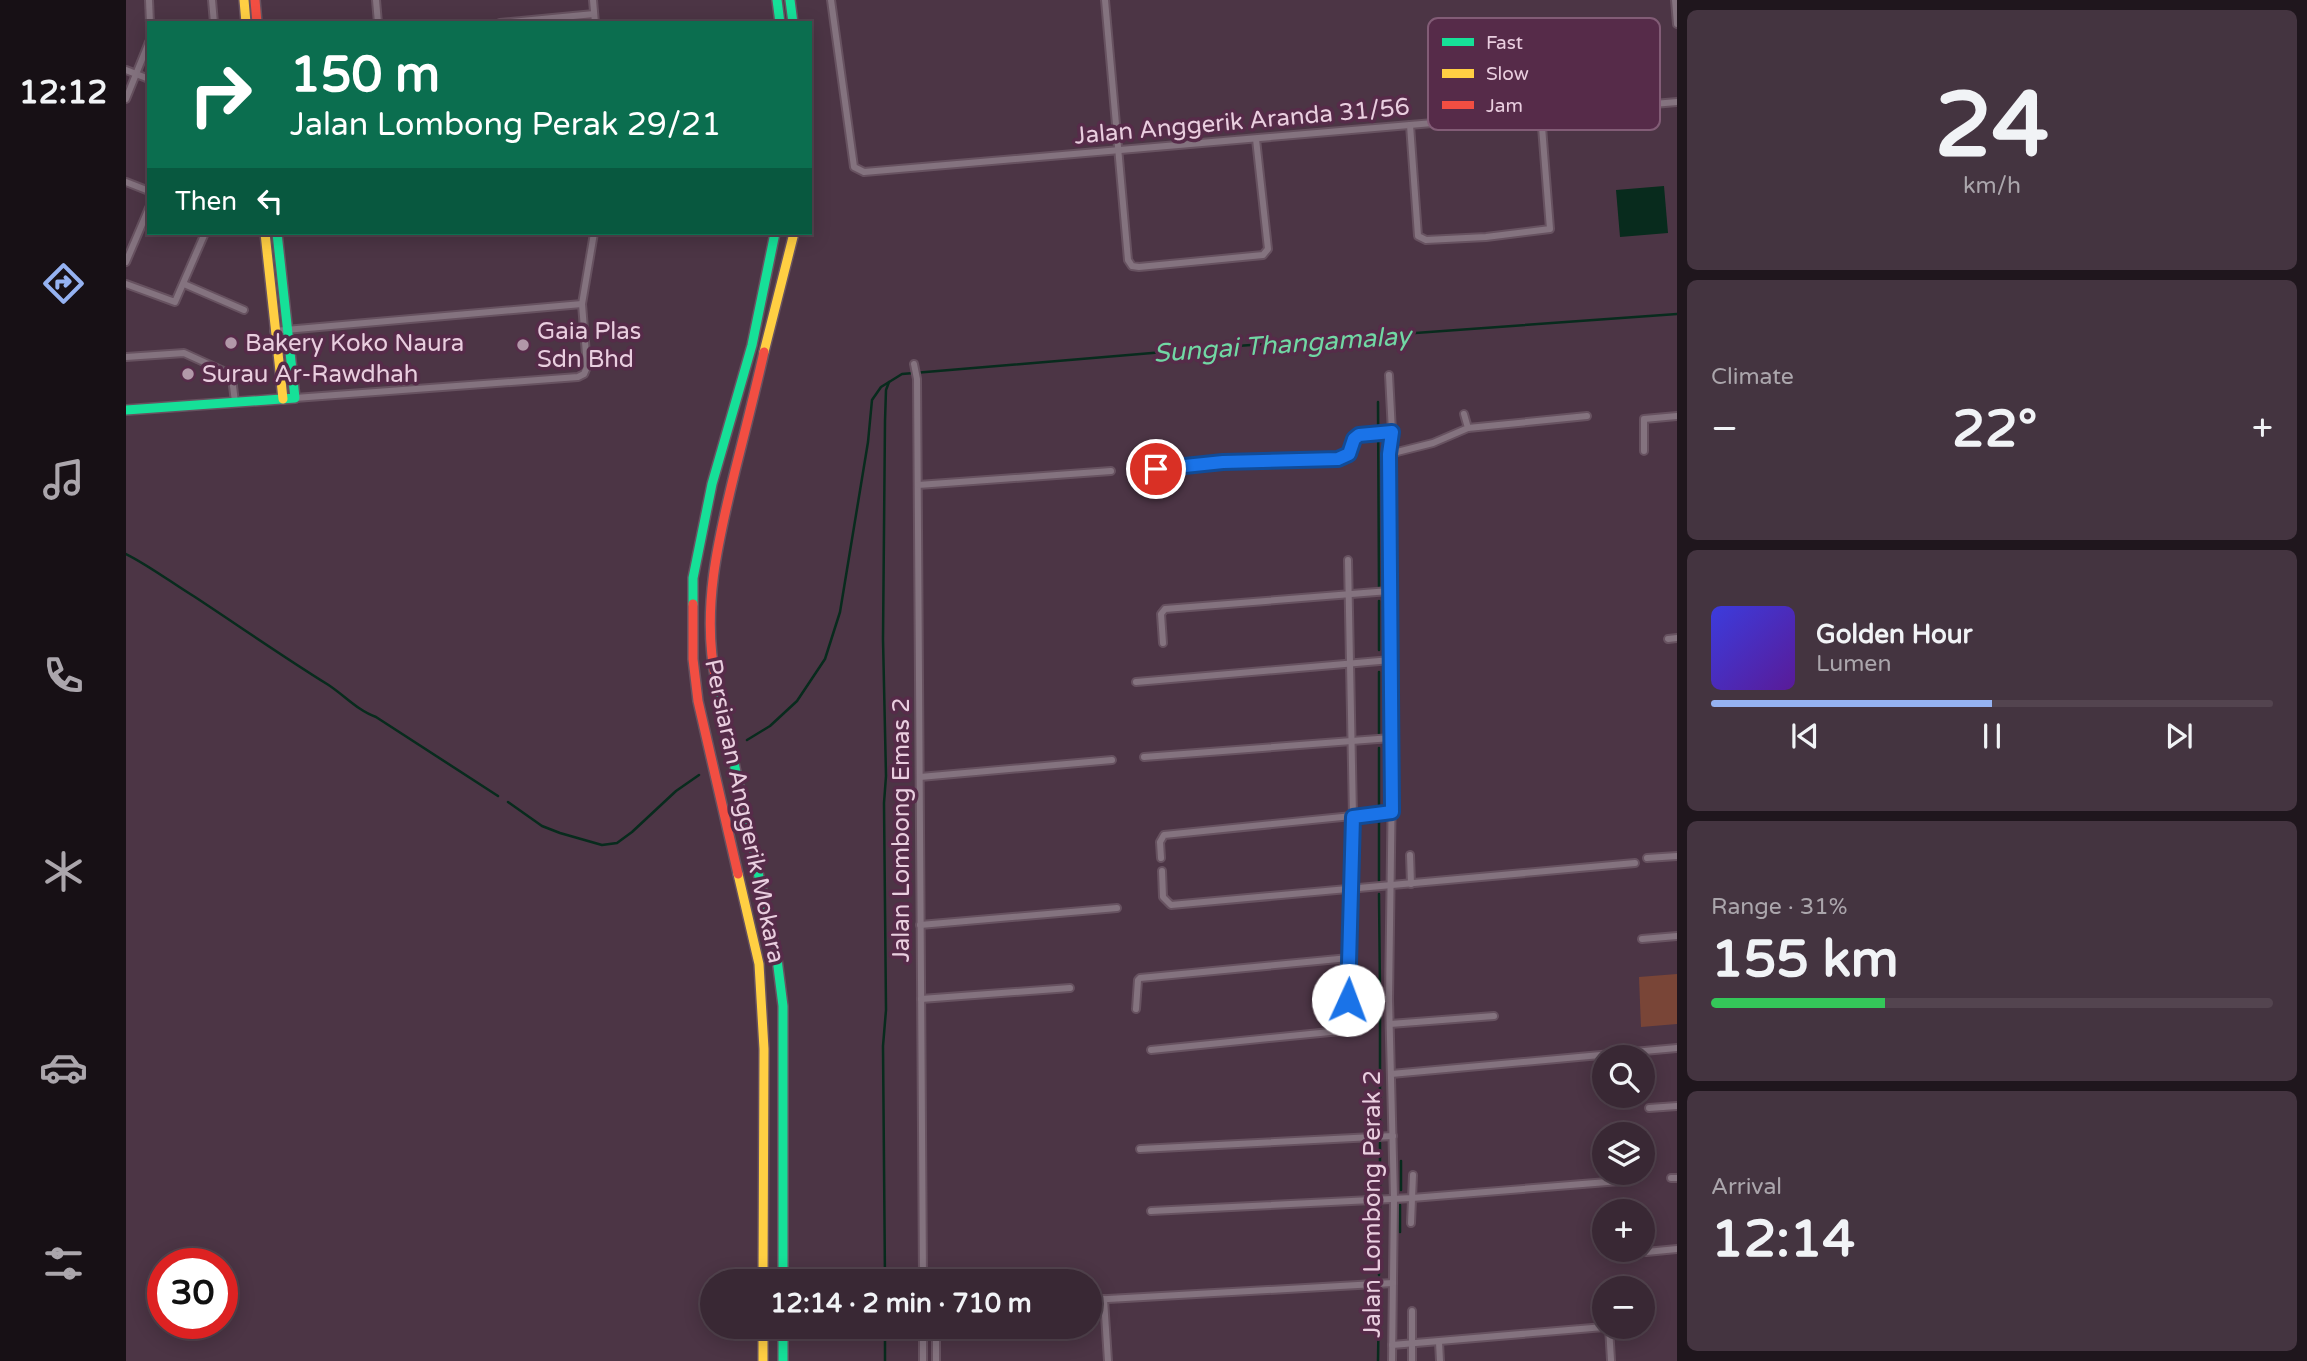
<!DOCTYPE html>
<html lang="en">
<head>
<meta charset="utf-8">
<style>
	:root { --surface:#392834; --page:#443440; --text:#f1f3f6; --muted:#aba6ac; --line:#53444f; --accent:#95b2f1 }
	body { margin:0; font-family:"Varela Round",sans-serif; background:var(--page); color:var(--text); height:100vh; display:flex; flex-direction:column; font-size:26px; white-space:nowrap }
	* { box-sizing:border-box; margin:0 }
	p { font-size:23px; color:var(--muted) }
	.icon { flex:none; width:38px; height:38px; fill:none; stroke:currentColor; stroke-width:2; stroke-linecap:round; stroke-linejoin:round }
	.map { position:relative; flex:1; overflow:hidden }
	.side { display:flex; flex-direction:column; gap:10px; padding:10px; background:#1f161d; width:630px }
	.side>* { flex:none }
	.guide { position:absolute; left:21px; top:21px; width:665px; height:214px; border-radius:0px; box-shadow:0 4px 18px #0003,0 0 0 2px var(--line); background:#0b6e4f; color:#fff; overflow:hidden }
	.tools { position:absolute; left:1466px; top:1045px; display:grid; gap:14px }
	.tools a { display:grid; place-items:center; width:63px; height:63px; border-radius:50%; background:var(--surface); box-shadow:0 4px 18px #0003,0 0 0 2px var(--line); font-size:35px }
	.speed { position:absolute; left:21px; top:1248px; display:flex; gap:14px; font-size:35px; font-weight:700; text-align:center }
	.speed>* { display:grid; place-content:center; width:91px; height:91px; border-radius:50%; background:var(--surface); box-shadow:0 4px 18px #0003,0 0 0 2px var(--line); line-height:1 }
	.speed .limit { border:10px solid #d22; background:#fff; color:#111 }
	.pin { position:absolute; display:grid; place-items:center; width:60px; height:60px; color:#fff; margin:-30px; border:4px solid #fff; border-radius:50%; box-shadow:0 2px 7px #0007 }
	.me { position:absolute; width:77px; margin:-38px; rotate:2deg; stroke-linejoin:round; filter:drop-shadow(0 0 5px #0008) }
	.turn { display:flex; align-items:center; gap:24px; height:147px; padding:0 28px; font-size:32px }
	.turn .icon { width:91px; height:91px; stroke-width:2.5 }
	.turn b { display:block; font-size:49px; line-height:60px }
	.then { display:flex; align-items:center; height:66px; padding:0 28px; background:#0003; gap:14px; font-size:26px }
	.big { font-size:52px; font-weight:700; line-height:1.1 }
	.side .tile { flex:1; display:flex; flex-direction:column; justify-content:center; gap:10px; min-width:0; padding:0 24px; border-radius:10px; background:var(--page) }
	.side .dial { align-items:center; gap:0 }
	.dial b { font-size:91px; line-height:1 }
	.song { display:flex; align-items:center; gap:21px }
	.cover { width:84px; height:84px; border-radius:10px; background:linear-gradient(135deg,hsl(240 70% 55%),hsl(270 70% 35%)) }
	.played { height:7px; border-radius:4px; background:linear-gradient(90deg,var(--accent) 50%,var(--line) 50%) }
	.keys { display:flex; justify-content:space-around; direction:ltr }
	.heat { display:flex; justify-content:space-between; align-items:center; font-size:38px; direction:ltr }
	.charge { height:10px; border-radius:5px; background:linear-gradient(90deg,#34c759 31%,var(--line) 0) }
	.trip { position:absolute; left:574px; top:1269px; width:402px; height:70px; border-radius:35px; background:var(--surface); box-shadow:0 4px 18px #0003,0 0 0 2px var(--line); font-weight:700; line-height:70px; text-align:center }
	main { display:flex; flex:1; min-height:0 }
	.menu { display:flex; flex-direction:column; width:126px; justify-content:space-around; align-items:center; background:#171015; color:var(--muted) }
	.menu .icon { width:49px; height:49px }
	.menu .active { color:var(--accent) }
	.menu b { font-size:32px; color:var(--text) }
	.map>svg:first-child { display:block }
</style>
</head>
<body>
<main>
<nav class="menu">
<b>12:12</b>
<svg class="icon active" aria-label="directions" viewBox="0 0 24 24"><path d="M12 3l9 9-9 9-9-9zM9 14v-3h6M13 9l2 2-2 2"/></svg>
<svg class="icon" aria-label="music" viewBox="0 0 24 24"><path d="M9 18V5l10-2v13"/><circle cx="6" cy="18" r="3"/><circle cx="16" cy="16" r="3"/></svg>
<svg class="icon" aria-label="phone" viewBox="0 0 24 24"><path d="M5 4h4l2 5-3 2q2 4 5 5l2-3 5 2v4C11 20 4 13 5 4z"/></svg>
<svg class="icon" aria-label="climate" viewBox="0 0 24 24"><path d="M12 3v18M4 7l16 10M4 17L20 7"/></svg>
<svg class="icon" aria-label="car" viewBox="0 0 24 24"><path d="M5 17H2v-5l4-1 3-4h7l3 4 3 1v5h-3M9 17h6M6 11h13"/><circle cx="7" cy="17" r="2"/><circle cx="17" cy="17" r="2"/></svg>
<svg class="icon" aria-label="filters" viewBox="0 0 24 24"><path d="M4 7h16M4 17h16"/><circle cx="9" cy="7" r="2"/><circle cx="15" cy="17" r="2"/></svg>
</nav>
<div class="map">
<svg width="1551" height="1361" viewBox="0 0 1551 1361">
	<rect width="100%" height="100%" fill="#4c3545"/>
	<polygon fill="#794537" points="1551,974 1551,1024 1515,1027 1513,977"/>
	<polygon fill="#082b1d" points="1538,186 1542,233 1494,237 1490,190"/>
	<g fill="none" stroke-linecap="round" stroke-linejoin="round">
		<g stroke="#082b1d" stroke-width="2.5">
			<polyline points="1252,402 1253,588"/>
			<path d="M0,554C24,566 46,583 69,597C113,626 156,656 201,684C217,694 232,711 250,717L372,796"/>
			<polyline points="1253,601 1253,650"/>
			<polyline points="1253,672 1253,734"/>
			<polyline points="621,740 644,726 671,701 699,659 714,612 742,442 746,400 755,387 776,374 1097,347 1551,314"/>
			<polyline points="1253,748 1253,807"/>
			<polyline points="382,802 416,826 434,833 476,845 491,843 506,832 550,791 573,775"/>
			<polyline points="1253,820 1253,881"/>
			<polyline points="1253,894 1254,993"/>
			<polyline points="1254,1011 1254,1129"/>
			<polyline points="1254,1143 1254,1189"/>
			<polyline points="1275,1161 1275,1190"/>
			<polyline points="1274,1232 1274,1205"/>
			<polyline points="1253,1275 1254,1203"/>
			<polyline points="759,1281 757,1046 760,1010 758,803 760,776 757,639 759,421 760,390 763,382"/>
			<polyline points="759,1326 759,1361"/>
			<polyline points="1252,1361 1253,1292"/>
		</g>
		<g stroke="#675260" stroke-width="10">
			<g id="street">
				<polyline points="23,0 24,23"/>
				<polyline points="86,0 88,23"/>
				<polyline points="250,0 252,23"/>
				<polyline points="467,0 469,23"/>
				<polyline points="705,0 728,167 738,172 1551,102"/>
				<polyline points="979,0 1002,260 1006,266 1013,267 1137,255 1142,249 1130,139"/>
				<polyline points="1549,0 1551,24"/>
				<polyline points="374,23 468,14"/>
				<polyline points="0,70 23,79"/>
				<polyline points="0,99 23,42"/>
				<polyline points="1284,125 1292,236 1300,240 1360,237 1424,229 1415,114"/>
				<polyline points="0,182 23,191"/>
				<polyline points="0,262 23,208"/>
				<polyline points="0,284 49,302 79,233"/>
				<polyline points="58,284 118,310"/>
				<polyline points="148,331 456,304"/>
				<polyline points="0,357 58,353 104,374 106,378 109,402"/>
				<polyline points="788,364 791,379 797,1281"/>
				<polyline points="1263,375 1266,432 1263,454 1266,779 1263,999 1268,1198 1266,1361"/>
				<polyline points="169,398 452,377 458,374 461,367 456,304 468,233"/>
				<polyline points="1342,428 1461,416"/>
				<polyline points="1518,451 1518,419 1551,416"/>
				<polyline points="1263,454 1307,443 1342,428 1338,414"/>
				<polyline points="1030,469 1097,462 1212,459 1223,454 1228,439 1233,435 1266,432"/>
				<polyline points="792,485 985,471"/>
				<polyline points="1542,639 1551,638"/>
				<polyline points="1037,643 1035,614 1039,609 1263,591"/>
				<polyline points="1010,682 1265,660"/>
				<polyline points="1018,757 1265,738"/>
				<polyline points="794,777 986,760"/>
				<polyline points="1284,855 1285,884"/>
				<polyline points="1035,858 1034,842 1038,835 1266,812"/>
				<polyline points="1521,858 1551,856"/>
				<polyline points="1036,871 1037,897 1045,905 1509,863"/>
				<polyline points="794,925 991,908"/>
				<polyline points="1516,939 1551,936"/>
				<polyline points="795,999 944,988"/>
				<polyline points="1222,1001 1263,999"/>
				<polyline points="1010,1009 1012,980 1014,978 1223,958"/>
				<polyline points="1264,1024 1368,1016"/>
				<polyline points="1025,1050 1214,1031 1219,1028 1221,1023 1227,817 1222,560"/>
				<polyline points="1265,1074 1551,1048"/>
				<polyline points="1523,1108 1551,1106"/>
				<polyline points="1014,1149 1267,1136"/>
				<polyline points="1545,1178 1551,1178"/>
				<polyline points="1025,1211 1286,1198 1506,1180"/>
				<polyline points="1285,1223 1287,1175"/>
				<polyline points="1520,1252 1551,1249"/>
				<polyline points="810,1281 810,1275"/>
				<polyline points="978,1299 982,1361"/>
				<polyline points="964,1300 1267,1283"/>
				<polyline points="1286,1311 1286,1361"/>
				<polyline points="797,1326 797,1361"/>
				<polyline points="1483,1327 1485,1360"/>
				<polyline points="1313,1342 1314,1361"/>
				<polyline points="1266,1345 1490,1326"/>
				<polyline points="810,1361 810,1326"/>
			</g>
		</g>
		<g stroke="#675260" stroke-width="12">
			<g id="fast">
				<polyline points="651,0 654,23"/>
				<polyline points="664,0 667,23"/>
				<polyline points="0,410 169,398 151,233"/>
				<polyline points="567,604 567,578 586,484 626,345 649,233"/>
				<polyline points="590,681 651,959 657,1006 657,1281"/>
				<polyline points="657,1326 657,1361"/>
			</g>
		</g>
		<g stroke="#675260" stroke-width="12">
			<g id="slow">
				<polyline points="118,0 120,23"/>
				<polyline points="139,233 157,399"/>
				<polyline points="638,352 668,233"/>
				<polyline points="612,874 633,964 638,1049 637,1281"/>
				<polyline points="637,1326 637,1361"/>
			</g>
		</g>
		<g stroke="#675260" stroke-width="12">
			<g id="jam">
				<polyline points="129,0 131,23"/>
				<polyline points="567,604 567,659 572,701 612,874"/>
				<path d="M590,681C575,611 592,540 609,471C619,431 629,392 638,352"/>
			</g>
		</g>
		<use href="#street" stroke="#84737f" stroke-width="6"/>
		<use href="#fast" stroke="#16e098" stroke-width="9"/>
		<use href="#slow" stroke="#ffcf43" stroke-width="9"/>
		<use href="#jam" stroke="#f24e42" stroke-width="9"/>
	</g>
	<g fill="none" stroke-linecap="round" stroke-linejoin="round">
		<g stroke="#114b97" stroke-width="18">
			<polyline id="route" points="1030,469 1097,462 1212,459 1223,454 1228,439 1233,435 1266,432 1263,454 1266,812 1227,817 1222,1000"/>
		</g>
		<use href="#route" stroke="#1a73e8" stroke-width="12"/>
	</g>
	<g fill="#b298a9" stroke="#562b49" stroke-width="2.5">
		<circle cx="105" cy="343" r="7"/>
		<circle cx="397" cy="345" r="7"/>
		<circle cx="62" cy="374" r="7"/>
	</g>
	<g text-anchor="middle" stroke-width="7" stroke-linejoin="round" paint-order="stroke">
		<g font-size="24" fill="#e9cedf" stroke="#562b49">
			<text transform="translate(1116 121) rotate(-5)" y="8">Jalan Anggerik Aranda 31/56</text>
			<text transform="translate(619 811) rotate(78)" y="8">Persiaran Anggerik Mokara</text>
			<text transform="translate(775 830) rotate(-90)" y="8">Jalan Lombong Emas 2</text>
			<text transform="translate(1246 1204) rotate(-90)" y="8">Jalan Lombong Perak 2</text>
		</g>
		<g font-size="24" fill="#e9cedf" stroke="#562b49" text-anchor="start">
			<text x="411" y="339">Gaia Plas<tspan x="411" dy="28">Sdn Bhd</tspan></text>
			<text x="119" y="351">Bakery Koko Naura</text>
			<text x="76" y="382">Surau Ar-Rawdhah</text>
		</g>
		<g font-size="26" font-style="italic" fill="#71d7a4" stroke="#562b49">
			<text transform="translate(1156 344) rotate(-4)" y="9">Sungai Thangamalay</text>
		</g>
	</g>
	<rect x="1302" y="18" width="232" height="112" rx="10" fill="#562b49" stroke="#825c76" stroke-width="2"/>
	<rect x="1316" y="38" width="32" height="8" fill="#16e098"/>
	<rect x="1316" y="69" width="32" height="9" fill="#ffcf43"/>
	<rect x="1316" y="101" width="32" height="8" fill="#f24e42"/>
	<g font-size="19" fill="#e9cedf">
		<text x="1360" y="49">Fast</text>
		<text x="1360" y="80">Slow</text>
		<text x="1360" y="112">Jam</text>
	</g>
</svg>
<div class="tools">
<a><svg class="icon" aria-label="search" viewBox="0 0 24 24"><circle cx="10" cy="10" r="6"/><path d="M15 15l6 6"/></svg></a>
<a><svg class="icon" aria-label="layers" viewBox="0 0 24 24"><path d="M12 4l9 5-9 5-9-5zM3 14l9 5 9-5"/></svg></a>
<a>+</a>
<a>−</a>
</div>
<div class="speed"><div class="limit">30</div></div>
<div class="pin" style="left:1030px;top:469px;background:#d93025"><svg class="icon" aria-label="arrive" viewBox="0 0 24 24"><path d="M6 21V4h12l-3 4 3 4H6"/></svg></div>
<svg class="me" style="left:1222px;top:1000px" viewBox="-20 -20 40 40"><circle r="19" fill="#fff"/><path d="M0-13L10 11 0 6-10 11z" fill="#1a73e8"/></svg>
<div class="trip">12:14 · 2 min · 710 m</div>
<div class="guide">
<div class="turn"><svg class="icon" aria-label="right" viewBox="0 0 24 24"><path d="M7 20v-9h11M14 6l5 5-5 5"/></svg><div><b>150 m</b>Jalan Lombong Perak 29/21</div></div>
<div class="then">Then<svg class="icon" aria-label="left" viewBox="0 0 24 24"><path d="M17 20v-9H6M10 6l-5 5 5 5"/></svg></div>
</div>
</div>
<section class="side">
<div class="tile dial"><b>24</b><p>km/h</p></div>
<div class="tile"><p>Climate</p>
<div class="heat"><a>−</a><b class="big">22°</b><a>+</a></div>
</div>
<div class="tile">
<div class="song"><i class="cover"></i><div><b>Golden Hour</b><p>Lumen</p></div></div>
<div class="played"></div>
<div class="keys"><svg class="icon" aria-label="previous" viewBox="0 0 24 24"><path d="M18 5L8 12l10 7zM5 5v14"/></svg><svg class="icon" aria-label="pause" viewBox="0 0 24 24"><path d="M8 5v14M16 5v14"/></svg><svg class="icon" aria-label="next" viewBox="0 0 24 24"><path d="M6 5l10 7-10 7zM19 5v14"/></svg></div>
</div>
<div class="tile"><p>Range · 31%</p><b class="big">155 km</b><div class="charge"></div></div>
<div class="tile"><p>Arrival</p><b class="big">12:14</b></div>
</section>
</main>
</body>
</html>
